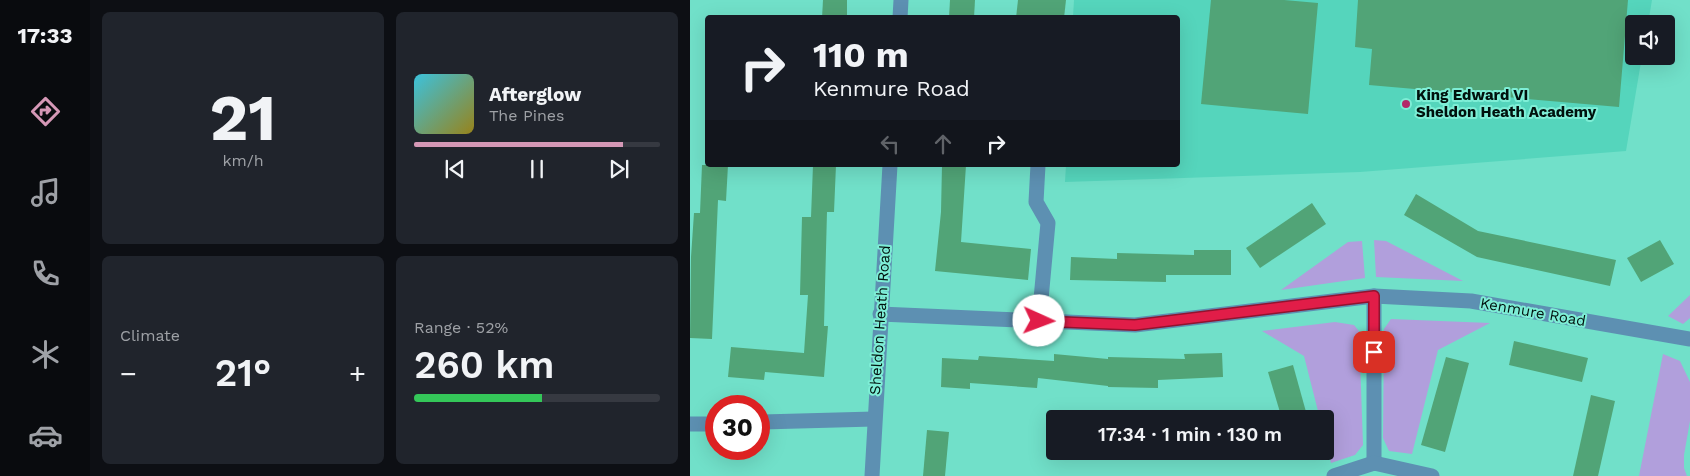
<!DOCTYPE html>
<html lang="en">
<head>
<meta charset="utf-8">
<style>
	:root { --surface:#171b24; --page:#20242c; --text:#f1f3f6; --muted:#9ea1a6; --line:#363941; --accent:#d598b6 }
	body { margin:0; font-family:"Work Sans",sans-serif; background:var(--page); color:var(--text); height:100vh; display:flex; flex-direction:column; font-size:19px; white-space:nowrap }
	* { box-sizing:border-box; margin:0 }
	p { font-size:16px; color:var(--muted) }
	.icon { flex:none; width:28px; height:28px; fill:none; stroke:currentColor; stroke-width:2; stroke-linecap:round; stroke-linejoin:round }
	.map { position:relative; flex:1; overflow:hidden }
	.drawer { display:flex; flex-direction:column; gap:12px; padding:12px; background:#0d0f14; width:600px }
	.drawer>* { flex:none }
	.hud { position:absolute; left:15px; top:15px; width:475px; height:152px; border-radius:5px; box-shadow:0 5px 20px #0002; background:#171b24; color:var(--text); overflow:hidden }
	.buttons { position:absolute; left:935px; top:15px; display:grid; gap:10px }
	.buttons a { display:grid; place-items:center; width:50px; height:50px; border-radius:5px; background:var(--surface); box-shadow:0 5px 20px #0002; font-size:25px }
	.speed { position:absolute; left:15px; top:395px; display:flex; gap:10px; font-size:25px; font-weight:700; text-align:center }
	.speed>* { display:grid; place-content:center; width:65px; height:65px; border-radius:50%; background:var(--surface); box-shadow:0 5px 20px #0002; line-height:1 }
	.speed .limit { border:8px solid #d22; background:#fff; color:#111 }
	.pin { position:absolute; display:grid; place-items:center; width:42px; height:42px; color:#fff; margin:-21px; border-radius:10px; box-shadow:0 2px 8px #0006 }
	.me { position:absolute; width:55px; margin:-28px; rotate:92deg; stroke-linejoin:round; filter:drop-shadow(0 0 4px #0008) }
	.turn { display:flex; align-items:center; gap:18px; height:105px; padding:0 25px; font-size:22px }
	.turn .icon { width:65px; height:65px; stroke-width:2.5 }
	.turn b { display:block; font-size:35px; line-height:42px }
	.lanes { display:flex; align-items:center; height:48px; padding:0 25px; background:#0003; justify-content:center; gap:25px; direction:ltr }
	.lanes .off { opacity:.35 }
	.big { font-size:38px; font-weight:600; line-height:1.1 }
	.drawer .card { flex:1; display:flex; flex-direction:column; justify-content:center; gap:8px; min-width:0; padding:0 18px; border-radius:8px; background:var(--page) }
	.drawer .dial { align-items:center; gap:0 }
	.dial b { font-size:65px; line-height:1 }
	.song { display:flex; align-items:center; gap:15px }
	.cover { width:60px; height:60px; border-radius:8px; background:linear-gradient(135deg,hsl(190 70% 55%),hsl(50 70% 35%)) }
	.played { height:5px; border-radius:2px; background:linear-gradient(90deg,var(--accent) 85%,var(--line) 85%) }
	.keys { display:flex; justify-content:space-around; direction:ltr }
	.heat { display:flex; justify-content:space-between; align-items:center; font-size:28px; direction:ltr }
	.charge { height:8px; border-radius:4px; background:linear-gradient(90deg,#34c759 52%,var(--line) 0) }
	.drawer .tiles { flex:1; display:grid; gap:12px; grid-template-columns:repeat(2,1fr) }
	.trip { position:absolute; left:356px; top:410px; width:288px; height:50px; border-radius:5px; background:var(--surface); box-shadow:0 5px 20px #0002; font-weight:600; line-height:50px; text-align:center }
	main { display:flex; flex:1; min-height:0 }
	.tab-bar { display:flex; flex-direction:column; width:90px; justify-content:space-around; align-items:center; background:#090b0e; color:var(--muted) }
	.tab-bar .icon { width:35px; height:35px }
	.tab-bar .current { color:var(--accent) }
	.tab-bar b { font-size:22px; color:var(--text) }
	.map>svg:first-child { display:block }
</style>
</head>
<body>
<main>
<nav class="tab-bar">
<b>17:33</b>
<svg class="icon current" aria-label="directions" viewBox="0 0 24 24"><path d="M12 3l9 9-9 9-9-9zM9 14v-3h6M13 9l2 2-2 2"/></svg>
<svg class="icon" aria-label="music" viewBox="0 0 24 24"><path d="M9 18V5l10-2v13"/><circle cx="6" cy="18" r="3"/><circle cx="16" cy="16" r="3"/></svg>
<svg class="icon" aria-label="phone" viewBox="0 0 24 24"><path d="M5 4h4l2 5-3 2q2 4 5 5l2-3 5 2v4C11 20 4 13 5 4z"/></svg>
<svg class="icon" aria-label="climate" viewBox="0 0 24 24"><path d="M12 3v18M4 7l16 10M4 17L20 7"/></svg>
<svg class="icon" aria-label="car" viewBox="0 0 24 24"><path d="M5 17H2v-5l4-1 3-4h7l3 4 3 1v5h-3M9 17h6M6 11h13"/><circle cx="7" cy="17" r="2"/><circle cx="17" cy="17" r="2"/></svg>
</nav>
<section class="drawer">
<div class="tiles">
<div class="card dial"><b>21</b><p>km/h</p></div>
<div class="card">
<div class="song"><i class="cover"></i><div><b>Afterglow</b><p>The Pines</p></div></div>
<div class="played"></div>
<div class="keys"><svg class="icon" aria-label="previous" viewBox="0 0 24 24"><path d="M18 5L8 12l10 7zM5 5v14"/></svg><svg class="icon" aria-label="pause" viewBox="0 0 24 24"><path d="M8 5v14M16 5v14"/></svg><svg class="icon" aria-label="next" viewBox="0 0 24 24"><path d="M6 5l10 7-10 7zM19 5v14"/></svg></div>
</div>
<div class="card"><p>Climate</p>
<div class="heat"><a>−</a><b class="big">21°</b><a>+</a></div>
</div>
<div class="card"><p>Range · 52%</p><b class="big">260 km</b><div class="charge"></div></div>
</div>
</section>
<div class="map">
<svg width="1000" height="476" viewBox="0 0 1000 476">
	<rect width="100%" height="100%" fill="#71e0c9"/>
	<polygon fill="#55d5bc" points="384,0 962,0 958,24 944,24 944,56 952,56 936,151 670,172 375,182 376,165 488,165 488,18 383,17"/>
	<g fill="#b19fdc">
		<polygon points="684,240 696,241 773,281 686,277"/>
		<polygon points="672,241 675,278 591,290 658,242"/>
		<polygon points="1000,295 1000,318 993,324 978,316"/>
		<polygon points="701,319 800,323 748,350 722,454 699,451 693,438 694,329"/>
		<polygon points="645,322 664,325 669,331 673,445 665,455 641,463 635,439 635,419 630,419 614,356 572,331"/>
		<polygon points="973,354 990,361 1000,382 1000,421 994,455 994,468 997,476 949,476"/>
	</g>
	<g fill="#51a477">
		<polygon points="133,0 157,0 157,18 132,18"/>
		<polygon points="260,0 285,0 284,18 259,18"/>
		<polygon points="328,0 376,0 374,18 326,18"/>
		<polygon points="521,0 594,0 628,3 618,114 511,104"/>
		<polygon points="668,0 938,0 929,107 679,85 682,49 665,47"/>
		<polygon points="12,165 38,165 36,201 28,200 22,339 0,338 1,257 4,213 10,213"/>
		<polygon points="123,165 146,165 144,212 137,212 134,326 138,326 134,377 75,372 74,380 38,377 41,347 114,353 118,295 110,295 112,217 121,217"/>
		<polygon points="252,165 276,165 271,242 341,249 338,280 245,271 251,212"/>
		<polygon points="726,194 788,231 926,260 920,286 787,257 714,215"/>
		<polygon points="622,203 636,224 570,268 556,248"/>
		<polygon points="970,240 984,264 951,282 937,258"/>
		<polygon points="504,250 541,250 541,275 476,275 476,282 380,280 381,257 427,259 427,253 504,255"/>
		<polygon points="824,341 898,358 892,382 819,365"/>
		<polygon points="532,353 533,377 468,380 468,388 418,387 418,386 348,378 347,388 280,383 280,389 251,387 252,358 288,360 289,356 364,361 364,354 418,359 418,357 495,359 494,354"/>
		<polygon points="756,357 779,363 755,452 731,445"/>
		<polygon points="603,365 618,419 592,419 578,372"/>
		<polygon points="901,395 925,401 908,476 883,476"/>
		<polygon points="237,430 259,432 255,476 233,476"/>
	</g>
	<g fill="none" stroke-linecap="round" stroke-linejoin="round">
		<g stroke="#5d90b2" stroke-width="15">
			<polyline points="210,18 211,0"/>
			<polyline points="348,165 346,202 358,223 349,321"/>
			<polyline points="684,296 684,463"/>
			<polyline points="190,314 445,325 684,296 781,301 1000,339"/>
			<polyline points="69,422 184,419"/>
			<polyline points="0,424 26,424"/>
			<polyline points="182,476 200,165"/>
			<polyline points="644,476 684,463 742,476"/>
		</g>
	</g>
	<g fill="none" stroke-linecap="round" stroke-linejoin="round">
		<g stroke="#92132f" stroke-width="12">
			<polyline id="route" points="349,321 445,325 684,296 684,352"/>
		</g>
		<use href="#route" stroke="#e11d48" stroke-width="9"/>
	</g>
	<circle fill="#b32968" stroke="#7eeed6" stroke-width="2" cx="716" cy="104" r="5"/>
	<g text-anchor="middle" stroke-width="4" stroke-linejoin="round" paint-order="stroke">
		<g font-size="15" font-weight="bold" fill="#00110d" stroke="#7eeed6" text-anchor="start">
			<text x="726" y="100">King Edward VI<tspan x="726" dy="17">Sheldon Heath Academy</tspan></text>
		</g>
		<g font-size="15" fill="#00110d" stroke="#7eeed6">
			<text transform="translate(843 312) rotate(10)" y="5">Kenmure Road</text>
			<text transform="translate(190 320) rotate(-86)" y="5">Sheldon Heath Road</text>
		</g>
	</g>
</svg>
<div class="buttons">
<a><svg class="icon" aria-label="sound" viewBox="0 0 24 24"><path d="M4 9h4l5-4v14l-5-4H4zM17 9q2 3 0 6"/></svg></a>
</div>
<div class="speed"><div class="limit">30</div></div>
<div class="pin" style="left:684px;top:352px;background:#d93025"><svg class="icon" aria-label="arrive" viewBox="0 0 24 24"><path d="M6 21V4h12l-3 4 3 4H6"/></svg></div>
<svg class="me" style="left:349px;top:321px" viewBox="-20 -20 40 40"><circle r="19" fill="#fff"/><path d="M0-13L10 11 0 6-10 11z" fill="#e11d48"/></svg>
<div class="trip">17:34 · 1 min · 130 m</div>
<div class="hud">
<div class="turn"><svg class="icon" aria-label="right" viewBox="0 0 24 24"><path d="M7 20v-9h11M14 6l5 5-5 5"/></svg><div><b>110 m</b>Kenmure Road</div></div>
<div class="lanes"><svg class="icon off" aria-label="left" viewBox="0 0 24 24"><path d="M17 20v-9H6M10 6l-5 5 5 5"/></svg><svg class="icon off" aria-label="ahead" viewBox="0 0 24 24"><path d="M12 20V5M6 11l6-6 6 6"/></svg><svg class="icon" aria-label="right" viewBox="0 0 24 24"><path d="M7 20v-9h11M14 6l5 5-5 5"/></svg></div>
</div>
</div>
</main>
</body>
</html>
